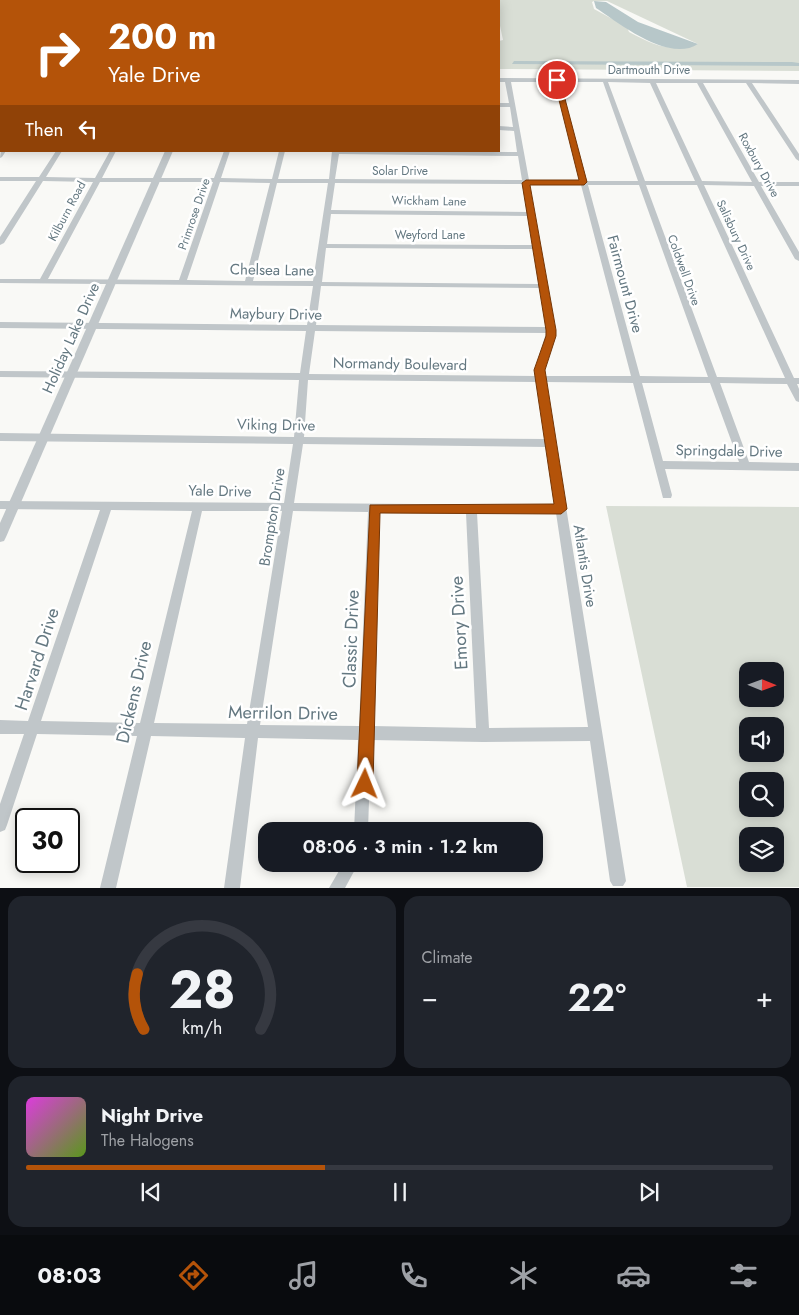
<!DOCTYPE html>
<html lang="en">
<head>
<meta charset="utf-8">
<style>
	:root { --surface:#171b24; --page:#20242c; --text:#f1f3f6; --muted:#9ea1a6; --line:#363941; --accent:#b45309 }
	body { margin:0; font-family:Jost,sans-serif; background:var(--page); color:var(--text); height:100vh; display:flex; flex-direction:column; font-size:19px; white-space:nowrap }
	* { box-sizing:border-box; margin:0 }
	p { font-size:16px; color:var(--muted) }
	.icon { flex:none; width:28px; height:28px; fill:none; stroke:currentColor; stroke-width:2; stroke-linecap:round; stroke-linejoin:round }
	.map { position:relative; height:888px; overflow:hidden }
	.drawer { display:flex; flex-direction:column; gap:8px; padding:8px; background:#0d0f14; flex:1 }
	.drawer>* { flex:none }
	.guide { position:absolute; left:0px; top:0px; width:500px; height:152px; box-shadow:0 2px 12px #0003; background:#b45309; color:#fff; overflow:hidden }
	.needle { width:32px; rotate:91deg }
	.fabs { position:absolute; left:739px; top:662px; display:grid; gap:10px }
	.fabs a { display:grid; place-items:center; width:45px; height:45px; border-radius:10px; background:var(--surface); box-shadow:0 2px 12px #0003; font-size:25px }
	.speed { position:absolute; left:15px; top:808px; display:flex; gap:10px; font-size:25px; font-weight:700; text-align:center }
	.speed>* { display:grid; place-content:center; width:65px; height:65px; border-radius:50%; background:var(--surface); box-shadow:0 2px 12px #0003; line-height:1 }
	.speed .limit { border:2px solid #111; border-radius:8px; background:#fff; color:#111 }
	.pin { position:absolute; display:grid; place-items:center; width:42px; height:42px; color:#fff; margin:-21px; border:2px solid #fff; border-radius:50%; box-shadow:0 1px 5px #0007 }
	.me { position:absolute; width:55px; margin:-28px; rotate:2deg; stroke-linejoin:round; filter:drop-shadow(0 0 4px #0008) }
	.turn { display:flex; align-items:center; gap:18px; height:105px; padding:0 25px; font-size:22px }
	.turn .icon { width:65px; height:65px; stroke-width:2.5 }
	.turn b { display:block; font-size:35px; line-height:42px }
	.then { display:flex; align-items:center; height:48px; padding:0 25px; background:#0003; gap:10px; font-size:19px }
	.big { font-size:38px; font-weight:600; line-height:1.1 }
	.drawer .tile { flex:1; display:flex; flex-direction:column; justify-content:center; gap:8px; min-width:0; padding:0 18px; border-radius:15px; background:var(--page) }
	.drawer .dial { align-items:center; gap:0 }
	.dial svg { height:130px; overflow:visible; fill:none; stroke:var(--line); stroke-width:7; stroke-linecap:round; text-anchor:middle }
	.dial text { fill:var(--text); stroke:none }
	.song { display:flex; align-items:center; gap:15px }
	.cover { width:60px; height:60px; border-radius:8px; background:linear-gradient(135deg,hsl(300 70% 55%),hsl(90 70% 35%)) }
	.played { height:5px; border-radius:2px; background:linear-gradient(90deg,var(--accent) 40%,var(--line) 40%) }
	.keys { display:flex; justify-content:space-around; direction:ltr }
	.heat { display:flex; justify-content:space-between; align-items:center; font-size:28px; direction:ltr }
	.drawer .tiles { flex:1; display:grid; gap:8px; grid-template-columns:1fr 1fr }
	.tile:last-child { grid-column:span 2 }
	.trip { position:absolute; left:258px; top:822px; width:285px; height:50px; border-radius:15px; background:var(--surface); box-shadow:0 2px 12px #0003; font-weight:600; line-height:50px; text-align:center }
	.tab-bar { display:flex; height:80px; justify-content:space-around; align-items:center; background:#090b0e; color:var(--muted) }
	.tab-bar .icon { width:35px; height:35px }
	.tab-bar .selected { color:var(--accent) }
	.tab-bar b { font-size:22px; color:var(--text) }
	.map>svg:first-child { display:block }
</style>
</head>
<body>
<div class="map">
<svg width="799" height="888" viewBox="0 0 799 888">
	<rect width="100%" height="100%" fill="#f9f9f6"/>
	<g fill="#d9ded5" fill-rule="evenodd">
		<path d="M494,0H799V71L499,69V41L503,40L499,21V1ZM594,1H607L698,44C668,52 656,46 629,32L627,27L594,9L592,2Z"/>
		<path d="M606,506L799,507V887H687ZM748,671H775V699H748ZM748,726H775V754H748ZM748,781H775V809H748ZM748,836H775V864H748Z"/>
	</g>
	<g fill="#b7c7c9">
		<path d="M594,1L606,2L638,22L698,44C669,63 620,24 596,8Z"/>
		<polygon points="519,61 792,62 799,63 799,66 512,64 514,61"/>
	</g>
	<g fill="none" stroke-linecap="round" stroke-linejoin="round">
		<g fill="#c0c6c9" fill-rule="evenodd">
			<rect x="377" y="0" width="4" height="1"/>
			<polygon points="488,0 493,0 493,1 489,1"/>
			<polygon points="1,28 1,33 0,34 0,29"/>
			<rect x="0" y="76" width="1" height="4"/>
			<path d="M499,78L799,80V84L752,83L799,154V161L796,159L746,83H703L759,182H799V186H761L799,252V261L795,259L754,186L704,185L794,378H799V384H797L799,389V402L796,401L787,384L720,383L749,462L799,463V471L665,469L672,495L671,498H663L633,383L546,382L626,881L623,886H613L610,881L590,741L483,742L371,740L368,831H354L358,740L258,738L240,888H224L245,738L151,736L116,888H100L137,736L37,734L7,825L5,830L0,832V804L24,734H0V720L28,721L100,510L0,509V501L284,503L293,444L0,441V433L294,437L299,380L0,377V371L300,373L306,331L0,328V322L307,325L313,286L0,283V279H40L93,182L43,181L4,243L0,245V237L36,181H0V177H39L56,151H62L46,177L95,178L110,151H116L102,178H214L224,151H230L221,178L272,179L279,151H285L278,179H329L332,151L517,152L514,131L499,130V126L513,127L510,107H499V103H509L505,82H499ZM511,82H555L580,181L529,180ZM560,82H603L638,181H587ZM608,82L650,83L695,181H645ZM656,83H697L752,182L702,181ZM339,154L518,156L522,180L335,179ZM100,182H213L179,280L48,279ZM220,182L270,183L245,281L187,280ZM277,183H328L313,281H253ZM335,183L522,184L527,212L331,210ZM529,184L581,185L631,376H545V370L555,330ZM588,185H639L708,377L640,376ZM646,185H697L785,378L717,377ZM331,214L528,216L533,245L327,244ZM326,248L533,249L539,284L322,282ZM321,286L540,288L546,327L316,325ZM315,331L546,333L535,370L536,376L309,374ZM308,380L537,382L546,439L304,437ZM642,383H710L739,462L663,461ZM303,444L547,447L555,505L294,503ZM111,510L192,511L140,723L41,721ZM202,511H282L247,724L154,723ZM293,511L368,512L359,726L260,725ZM379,512L466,513L476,728L372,726ZM477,513H556L588,727L489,728Z"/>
			<rect x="0" y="99" width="1" height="4"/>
			<rect x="0" y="124" width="1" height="4"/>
			<polygon points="1,149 1,151 6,151 2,157 0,158"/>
			<polygon points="343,864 358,864 345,888 329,888"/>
		</g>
		<g fill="#c0c6c9" fill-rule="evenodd">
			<rect x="233" y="0" width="6" height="1"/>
			<polygon points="165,151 173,151 6,537 4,541 0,542 0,523"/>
		</g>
	</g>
	<polygon fill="#b45309" stroke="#753606" points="557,78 560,80 587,182 584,185 530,185 556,330 556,336 545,370 567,509 561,514 380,513 373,784 370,790 365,792 359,790 357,784 370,505 554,504 534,370 546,336 546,330 522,183 526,180 579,180 554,80"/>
	<g text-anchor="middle" stroke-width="5" stroke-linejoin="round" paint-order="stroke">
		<g font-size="12" fill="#647881" stroke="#fff">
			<text x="649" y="74">Dartmouth Drive</text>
			<text transform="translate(759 165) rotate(61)" y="4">Roxbury Drive</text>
			<text x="400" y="175">Solar Drive</text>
			<text transform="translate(429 201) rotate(1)" y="4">Wickham Lane</text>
			<text transform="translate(67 211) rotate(-62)" y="4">Kilburn Road</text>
			<text transform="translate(194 214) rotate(-71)" y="4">Primrose Drive</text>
			<text x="430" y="239">Weyford Lane</text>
			<text transform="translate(736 235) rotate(65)" y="4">Salisbury Drive</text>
			<text transform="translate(684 270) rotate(70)" y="4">Coldwell Drive</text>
		</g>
		<g font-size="15" fill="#647881" stroke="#fff">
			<text transform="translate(272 270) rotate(1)" y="5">Chelsea Lane</text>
			<text transform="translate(625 284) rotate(75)" y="5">Fairmount Drive</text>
			<text transform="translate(276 314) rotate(1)" y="5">Maybury Drive</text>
			<text transform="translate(71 338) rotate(-66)" y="5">Holiday Lake Drive</text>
			<text transform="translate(400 364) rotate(1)" y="5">Normandy Boulevard</text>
			<text transform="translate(276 425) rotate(1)" y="5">Viking Drive</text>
			<text transform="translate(729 451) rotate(1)" y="5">Springdale Drive</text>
			<text transform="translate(220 491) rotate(1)" y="5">Yale Drive</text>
			<text transform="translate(272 517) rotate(-81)" y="5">Brompton Drive</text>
			<text transform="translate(585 566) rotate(81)" y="5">Atlantis Drive</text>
		</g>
		<g font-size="18" fill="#647881" stroke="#fff">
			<text transform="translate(459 623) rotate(-93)" y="6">Emory Drive</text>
			<text transform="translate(351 639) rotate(-88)" y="6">Classic Drive</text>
			<text transform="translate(37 659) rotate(-72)" y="6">Harvard Drive</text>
			<text transform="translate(134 692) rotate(-77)" y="6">Dickens Drive</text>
			<text transform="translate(283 713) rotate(1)" y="6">Merrilon Drive</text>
		</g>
	</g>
</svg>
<div class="fabs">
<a><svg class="needle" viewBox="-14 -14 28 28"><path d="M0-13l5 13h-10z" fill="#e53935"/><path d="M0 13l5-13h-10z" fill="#9ea1a6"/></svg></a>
<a><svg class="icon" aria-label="sound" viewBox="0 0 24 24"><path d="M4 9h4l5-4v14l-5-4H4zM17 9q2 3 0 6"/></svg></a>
<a><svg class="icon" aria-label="search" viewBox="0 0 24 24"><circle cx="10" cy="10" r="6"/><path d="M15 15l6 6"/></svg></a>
<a><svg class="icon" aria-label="layers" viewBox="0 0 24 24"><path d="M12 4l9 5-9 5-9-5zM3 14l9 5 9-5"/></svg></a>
</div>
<div class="speed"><div class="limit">30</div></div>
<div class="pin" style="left:557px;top:80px;background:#d93025"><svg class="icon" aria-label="arrive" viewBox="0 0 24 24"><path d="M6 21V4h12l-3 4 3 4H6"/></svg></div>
<svg class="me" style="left:365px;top:784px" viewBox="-20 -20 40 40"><path d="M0-17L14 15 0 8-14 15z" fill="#b45309" stroke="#fff" stroke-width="4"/></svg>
<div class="trip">08:06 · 3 min · 1.2 km</div>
<div class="guide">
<div class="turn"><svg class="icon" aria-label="right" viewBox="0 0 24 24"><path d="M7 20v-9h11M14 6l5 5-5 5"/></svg><div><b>200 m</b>Yale Drive</div></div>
<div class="then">Then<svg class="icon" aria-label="left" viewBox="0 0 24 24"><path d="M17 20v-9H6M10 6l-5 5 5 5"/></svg></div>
</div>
</div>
<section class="drawer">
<div class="tiles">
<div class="tile dial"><svg viewBox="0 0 100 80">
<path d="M14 69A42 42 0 1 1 86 69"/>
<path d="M14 69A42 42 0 0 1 10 35" stroke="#b45309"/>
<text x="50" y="56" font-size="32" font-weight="700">28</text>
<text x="50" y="72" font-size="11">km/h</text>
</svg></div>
<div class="tile"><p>Climate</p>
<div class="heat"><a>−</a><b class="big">22°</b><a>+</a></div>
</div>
<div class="tile">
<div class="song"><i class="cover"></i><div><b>Night Drive</b><p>The Halogens</p></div></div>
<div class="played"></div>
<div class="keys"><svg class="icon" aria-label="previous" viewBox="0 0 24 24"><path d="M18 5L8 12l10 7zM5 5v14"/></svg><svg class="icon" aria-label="pause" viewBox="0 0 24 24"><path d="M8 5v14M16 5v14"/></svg><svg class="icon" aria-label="next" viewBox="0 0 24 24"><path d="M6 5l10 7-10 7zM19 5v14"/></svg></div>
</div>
</div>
</section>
<nav class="tab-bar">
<b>08:03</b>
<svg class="icon selected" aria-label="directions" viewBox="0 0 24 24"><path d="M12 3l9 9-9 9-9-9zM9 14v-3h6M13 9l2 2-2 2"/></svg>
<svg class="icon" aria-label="music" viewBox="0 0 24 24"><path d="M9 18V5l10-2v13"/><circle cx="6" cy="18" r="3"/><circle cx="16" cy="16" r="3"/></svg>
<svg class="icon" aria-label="phone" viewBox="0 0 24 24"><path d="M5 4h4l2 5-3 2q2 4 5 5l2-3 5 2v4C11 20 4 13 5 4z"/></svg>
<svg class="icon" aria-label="climate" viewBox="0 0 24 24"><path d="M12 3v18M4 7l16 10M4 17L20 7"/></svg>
<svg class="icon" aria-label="car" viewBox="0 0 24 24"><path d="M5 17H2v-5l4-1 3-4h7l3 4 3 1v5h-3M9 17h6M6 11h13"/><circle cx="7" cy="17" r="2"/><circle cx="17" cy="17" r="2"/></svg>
<svg class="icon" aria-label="filters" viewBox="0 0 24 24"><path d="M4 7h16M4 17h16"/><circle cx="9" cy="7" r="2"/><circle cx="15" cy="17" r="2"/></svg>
</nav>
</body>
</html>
